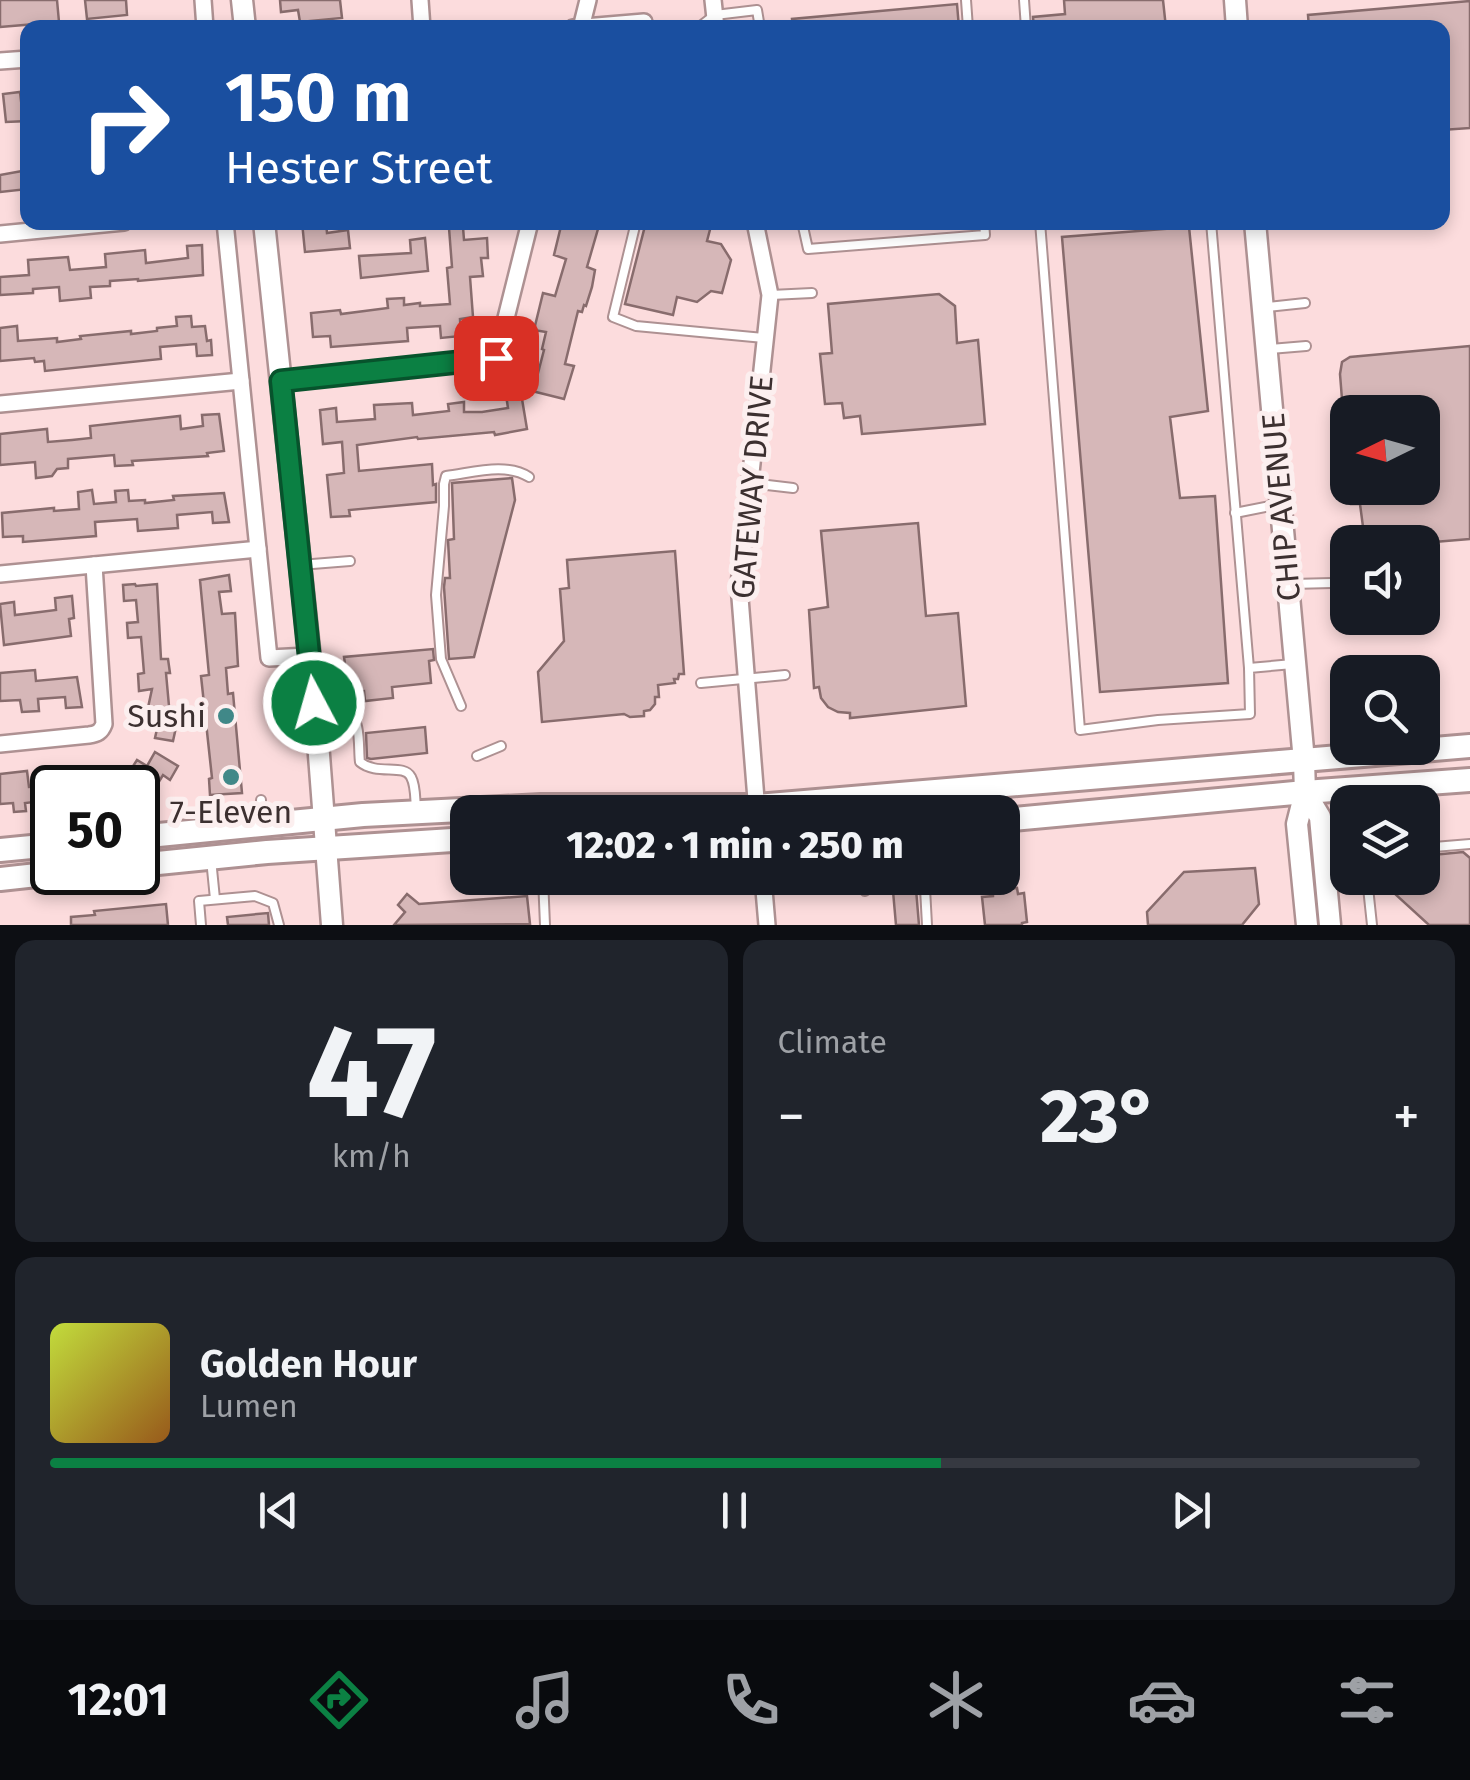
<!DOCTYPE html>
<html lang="en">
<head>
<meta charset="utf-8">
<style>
	:root { --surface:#171b24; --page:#20242c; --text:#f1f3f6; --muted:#9ea1a6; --line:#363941; --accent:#0b8043 }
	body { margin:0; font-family:"Fira Sans",sans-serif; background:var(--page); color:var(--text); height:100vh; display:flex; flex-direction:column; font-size:38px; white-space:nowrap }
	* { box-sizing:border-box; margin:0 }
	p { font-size:32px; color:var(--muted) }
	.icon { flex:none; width:55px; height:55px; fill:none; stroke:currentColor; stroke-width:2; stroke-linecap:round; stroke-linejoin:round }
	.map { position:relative; height:925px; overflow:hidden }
	.sheet { display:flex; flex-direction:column; gap:15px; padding:15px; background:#0d0f14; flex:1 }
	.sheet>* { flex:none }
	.top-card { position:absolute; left:20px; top:20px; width:1430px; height:210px; border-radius:20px; box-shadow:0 5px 15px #0003; background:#1a4fa0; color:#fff; overflow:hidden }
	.needle { width:65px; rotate:265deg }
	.buttons { position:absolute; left:1330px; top:395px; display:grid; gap:20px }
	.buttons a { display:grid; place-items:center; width:110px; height:110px; border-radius:20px; background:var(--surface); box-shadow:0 5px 15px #0003; font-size:50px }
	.speed { position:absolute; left:30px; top:765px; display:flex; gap:20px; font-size:50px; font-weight:700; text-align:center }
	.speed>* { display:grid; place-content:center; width:130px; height:130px; border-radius:50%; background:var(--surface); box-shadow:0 5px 15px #0003; line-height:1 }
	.speed .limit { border:5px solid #111; border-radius:15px; background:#fff; color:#111 }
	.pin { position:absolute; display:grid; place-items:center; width:85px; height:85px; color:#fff; margin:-42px; border-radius:20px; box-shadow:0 5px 15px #0006 }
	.me { position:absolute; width:110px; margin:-55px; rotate:354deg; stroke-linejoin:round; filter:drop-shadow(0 0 8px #0008) }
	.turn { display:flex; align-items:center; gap:35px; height:210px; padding:0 40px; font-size:45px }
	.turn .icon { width:130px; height:130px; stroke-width:2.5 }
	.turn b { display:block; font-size:70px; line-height:85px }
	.big { font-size:75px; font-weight:800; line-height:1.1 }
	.sheet .widget { flex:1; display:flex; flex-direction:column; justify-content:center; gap:15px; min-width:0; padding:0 35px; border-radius:20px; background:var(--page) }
	.sheet .dial { align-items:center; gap:0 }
	.dial b { font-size:130px; line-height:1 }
	.song { display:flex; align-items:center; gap:30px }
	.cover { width:120px; height:120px; border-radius:15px; background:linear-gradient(135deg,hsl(70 70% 55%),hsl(30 70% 35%)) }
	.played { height:10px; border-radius:5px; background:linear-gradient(90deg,var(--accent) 65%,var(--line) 65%) }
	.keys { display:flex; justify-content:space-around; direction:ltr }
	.heat { display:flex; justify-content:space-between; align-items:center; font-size:55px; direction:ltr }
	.sheet .tiles { flex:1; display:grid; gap:15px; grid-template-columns:1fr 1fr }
	.widget:last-child { grid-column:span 2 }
	.trip { position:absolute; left:450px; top:795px; width:570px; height:100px; border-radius:20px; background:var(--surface); box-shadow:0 5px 15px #0003; font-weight:800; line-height:100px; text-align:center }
	.dock { display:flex; height:160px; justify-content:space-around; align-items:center; background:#090b0e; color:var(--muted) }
	.dock .icon { width:70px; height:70px }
	.dock .selected { color:var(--accent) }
	.dock b { font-size:45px; color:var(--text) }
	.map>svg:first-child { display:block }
</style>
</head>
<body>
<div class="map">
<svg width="1470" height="925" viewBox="0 0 1470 925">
	<rect width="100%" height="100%" fill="#fcdcdd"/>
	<g fill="#d6b7b8" stroke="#886c6d" stroke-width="2.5">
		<polygon points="0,0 57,0 59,22 0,27"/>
		<polygon points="85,0 126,0 127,15 87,19"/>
		<polygon points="280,0 340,0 342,18 300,22 298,10 281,12"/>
		<polygon points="1064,0 1163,0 1166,28 1034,28 1033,17 1065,14"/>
		<polygon points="1470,1 1470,128 1442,130 1442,28 1309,28 1308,15"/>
		<polygon points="957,4 959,28 793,28 792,19"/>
		<polygon points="20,92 22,109 28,108 28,121 6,122 3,94"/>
		<polygon points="22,171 22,175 28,175 28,189 0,192 0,175"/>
		<polygon points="302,222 326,222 327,233 348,230 350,248 305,252"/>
		<polygon points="562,222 600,222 587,267 595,270 592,287 586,306 584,305 582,312 578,311 565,364 574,366 564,399 524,389 528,371 538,373 544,350 542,349 546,332 534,330 543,293 555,296 566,259 554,255"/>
		<polygon points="646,222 712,222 707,241 721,244 731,260 722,293 711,291 697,302 677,297 673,315 625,304"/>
		<polygon points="463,227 464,240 487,238 488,258 481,258 483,276 470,277 473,317 460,319 461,336 441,338 440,326 407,328 408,341 331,347 330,336 313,337 311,313 340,310 341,314 388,308 387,299 404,298 404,305 420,303 420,306 450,304 447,268 452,267 449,228"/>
		<polygon points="1189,227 1208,411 1170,417 1180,498 1215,496 1228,683 1100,692 1062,237"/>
		<polygon points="425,238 428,271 361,278 359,256 411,253 410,240"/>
		<polygon points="202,245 203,275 138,281 138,279 110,281 110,286 90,287 91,298 60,301 59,287 33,289 33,293 0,295 0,277 29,275 28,260 68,257 70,270 106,267 105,254 145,250 146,263 171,260 188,258 187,246"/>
		<polygon points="939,294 955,306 957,343 978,340 985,424 862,434 860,416 844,418 842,403 825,404 820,354 832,353 828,304"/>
		<polygon points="191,316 192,327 205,326 207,341 211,340 212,355 197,356 196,344 160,347 161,359 45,371 44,361 35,362 34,358 0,361 0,328 17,326 18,341 57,338 57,342 81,339 80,336 131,331 131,334 157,331 157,328 177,326 176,317"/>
		<polygon points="1470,346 1470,539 1422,543 1365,542 1360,504 1351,504 1350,488 1422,488 1422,412 1343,412 1340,374 1342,362 1350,357"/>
		<polygon points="521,393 527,429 495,435 494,432 418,439 417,437 357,445 359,471 432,464 433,485 436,484 436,502 349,510 350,516 331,517 327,475 344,473 342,442 323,444 320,410 336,408 337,422 375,419 374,405 412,403 413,415 449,411 448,404 464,402 464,412 482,412 508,408 506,395"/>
		<polygon points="219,414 224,451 207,453 208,456 132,461 133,465 115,466 114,455 68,459 68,468 57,469 52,476 36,478 35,462 0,465 0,434 47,429 48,442 72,440 91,438 90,426 180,416 181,429 203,426 202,415"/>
		<polygon points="512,478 515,500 474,657 449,659 444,587 445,578 450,578 448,540 454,539 452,483"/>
		<polygon points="92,490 94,504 116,502 115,491 128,490 129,501 145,500 145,503 174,500 173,496 224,493 229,522 213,523 212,512 177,515 178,528 138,531 137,519 95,522 96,536 23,542 23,536 3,537 2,513 54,508 54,511 79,509 78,492"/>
		<polygon points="918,523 926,616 958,613 966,706 850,718 850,713 838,712 828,707 821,698 819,687 814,688 809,610 828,607 821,531"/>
		<polygon points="675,551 684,674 679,674 678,679 674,679 675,683 658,685 659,697 655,697 655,704 650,710 644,711 644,716 630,717 624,714 542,722 538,672 564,641 560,589 569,588 567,560"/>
		<polygon points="229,575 231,591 219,592 222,614 235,613 238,666 226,668 228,694 233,693 242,793 210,795 209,779 212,778 201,676 209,675 200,580"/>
		<polygon points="135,584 136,586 157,584 161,659 168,659 170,673 166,673 169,706 180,709 173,741 155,738 159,720 146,717 152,689 139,691 138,674 144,673 141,637 128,638 127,623 138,622 136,600 124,601 123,585"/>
		<polygon points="72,596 74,618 69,619 71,636 4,645 0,604 14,602 15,615 40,612 56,610 55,598"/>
		<polygon points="433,649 434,660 429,661 431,683 392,687 393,698 365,701 364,691 349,692 344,657"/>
		<polygon points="35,670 36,681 77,677 82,707 66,708 65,697 38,699 39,711 22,712 20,700 0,701 0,673"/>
		<polygon points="425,727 427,753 371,759 367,758 366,733"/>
		<polygon points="155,752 178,766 170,780 163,775 155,788 128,774 137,760 147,766"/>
		<polygon points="27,771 29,787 41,786 43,801 25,803 26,811 14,812 13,803 0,804 0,774"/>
		<polygon points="109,772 115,788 65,788 64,776 79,775 80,783"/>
		<polygon points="1463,852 1470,858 1470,925 1429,925 1395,894 1393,878 1422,878 1422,856"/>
		<polygon points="1255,868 1259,904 1242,925 1148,925 1147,912 1184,872"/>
		<polygon points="1017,888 1018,894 1024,893 1027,922 1022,923 1022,925 985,925 982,897 993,896 993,891"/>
		<polygon points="916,889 919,925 896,925 893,891"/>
		<polygon points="407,894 419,904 527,896 530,924 394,925 405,912 398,905"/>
		<polygon points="166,904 168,925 71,925 71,917 95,915 94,911"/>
		<polygon points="268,913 269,925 228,925 227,917"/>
	</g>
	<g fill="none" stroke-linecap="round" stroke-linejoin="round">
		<g stroke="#ae9192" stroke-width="12">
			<g id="lane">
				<polyline points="966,0 968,28"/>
				<polyline points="1024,0 1026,28"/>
				<polyline points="698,28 715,15 757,10 760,28"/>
				<polyline points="636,222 613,317 636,326 764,338"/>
				<polyline points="802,222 808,249 985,235 984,222"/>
				<polyline points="1040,222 1080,730 1158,720 1250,714 1249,668 1293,664"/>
				<polyline points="1211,222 1249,668"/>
				<polyline points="771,295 812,293"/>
				<polyline points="1267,307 1305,303"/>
				<polyline points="1270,349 1306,346"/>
				<polyline points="750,483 793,488"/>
				<polyline points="1235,513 1280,504"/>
				<polyline points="300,565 350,561"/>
				<polyline points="1292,584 1332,583"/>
				<polyline points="701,683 785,675"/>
				<polyline points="280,706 314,703"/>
				<path d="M461,706L441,659L436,595L444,506V484L446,476C472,473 506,462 529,477"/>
				<path d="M320,715C327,715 340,711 347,713C362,717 358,750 360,762C377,776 404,763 411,777C416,786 415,800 416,809"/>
				<polyline points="477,756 501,746"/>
				<polyline points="261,800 261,821"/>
				<polyline points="1422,848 1470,844"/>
				<polyline points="211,859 215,899"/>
				<polyline points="543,878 545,925"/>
				<polyline points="915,878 925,888 927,925"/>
				<polyline points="1367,878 1372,925"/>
				<polyline points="865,891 866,878"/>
				<polyline points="201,925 199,901 255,896 273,903 279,925"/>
			</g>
		</g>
		<g stroke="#ae9192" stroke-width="20">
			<g id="street">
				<polyline points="203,0 205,28"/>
				<polyline points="420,0 422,28"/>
				<polyline points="713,0 716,28"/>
				<polyline points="573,28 644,22"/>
				<polyline points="581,28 588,0"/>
				<polyline points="0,61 28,59"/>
				<polyline points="225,222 269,658 309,656"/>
				<polyline points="755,222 770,295 739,585 757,812"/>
				<polyline points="0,234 124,222"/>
				<polyline points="281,381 496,358 530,222"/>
				<polyline points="0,404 241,381"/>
				<polyline points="0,574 258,549"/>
				<path d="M0,744L89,735C97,734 101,732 104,724L94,565"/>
				<polyline points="763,878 767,925"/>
			</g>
		</g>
		<g stroke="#ae9192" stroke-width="25">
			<g id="secondary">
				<polyline points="242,0 245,28"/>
				<polyline points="1235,0 1237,28"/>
				<polyline points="264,222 316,716 332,925"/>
				<polyline points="1255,222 1304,761 1305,792 1297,824 1307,925"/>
				<polyline points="1305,792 1320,817 1330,925"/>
			</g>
		</g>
		<g stroke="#ae9192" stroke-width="28">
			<g id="primary">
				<polyline points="1002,820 1305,792 1470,780"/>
				<polyline points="138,837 363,815 541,806 757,806 1470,746"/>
				<polyline points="0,850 52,845"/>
				<polyline points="138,865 267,852 468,839"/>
				<polyline points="0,879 64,872"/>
			</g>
		</g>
		<use href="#lane" stroke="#fff" stroke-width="8"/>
		<use href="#street" stroke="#fff" stroke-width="15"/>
		<use href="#secondary" stroke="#fff" stroke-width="20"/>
		<use href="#primary" stroke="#fff" stroke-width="22"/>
	</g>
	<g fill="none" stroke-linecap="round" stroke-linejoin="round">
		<g stroke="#07532c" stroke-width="25">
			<polyline id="route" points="314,703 281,381 496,358"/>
		</g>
		<use href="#route" stroke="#0b8043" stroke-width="18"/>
	</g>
	<g fill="#408888" stroke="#fcefef" stroke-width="4">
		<circle cx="226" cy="716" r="10"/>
		<circle cx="231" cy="777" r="10"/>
	</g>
	<g text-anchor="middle" stroke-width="10" stroke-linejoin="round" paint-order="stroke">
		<g font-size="32" fill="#3c3030" stroke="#fcefef">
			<text transform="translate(752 487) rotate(-85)" y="11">GATEWAY DRIVE</text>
			<text transform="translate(1281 507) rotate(-95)" y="11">CHIP AVENUE</text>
		</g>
		<g font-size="32" fill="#3c3030" stroke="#fcefef" text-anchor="end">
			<text x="206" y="727">Sushi</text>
			<text x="231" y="823" text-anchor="middle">7-Eleven</text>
		</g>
	</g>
</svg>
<div class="buttons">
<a><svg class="needle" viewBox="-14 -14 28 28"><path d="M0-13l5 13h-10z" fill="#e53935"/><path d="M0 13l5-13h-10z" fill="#9ea1a6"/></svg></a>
<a><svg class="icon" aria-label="sound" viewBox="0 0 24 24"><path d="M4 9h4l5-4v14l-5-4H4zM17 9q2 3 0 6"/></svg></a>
<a><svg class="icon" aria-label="search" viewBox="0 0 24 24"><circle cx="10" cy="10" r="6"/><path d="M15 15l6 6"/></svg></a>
<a><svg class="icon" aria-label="layers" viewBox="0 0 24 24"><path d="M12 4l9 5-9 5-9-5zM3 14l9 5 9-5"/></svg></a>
</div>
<div class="speed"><div class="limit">50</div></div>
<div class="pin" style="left:496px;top:358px;background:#d93025"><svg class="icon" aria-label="arrive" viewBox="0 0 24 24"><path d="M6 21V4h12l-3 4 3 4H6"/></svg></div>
<svg class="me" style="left:314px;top:703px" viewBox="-20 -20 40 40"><circle r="17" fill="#0b8043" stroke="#fff" stroke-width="3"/><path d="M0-11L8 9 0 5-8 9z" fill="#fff"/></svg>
<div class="trip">12:02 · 1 min · 250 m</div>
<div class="top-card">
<div class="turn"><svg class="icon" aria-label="right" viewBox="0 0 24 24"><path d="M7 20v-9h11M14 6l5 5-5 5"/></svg><div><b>150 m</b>Hester Street</div></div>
</div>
</div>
<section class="sheet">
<div class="tiles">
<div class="widget dial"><b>47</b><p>km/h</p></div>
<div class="widget"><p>Climate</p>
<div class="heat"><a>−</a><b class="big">23°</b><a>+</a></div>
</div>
<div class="widget">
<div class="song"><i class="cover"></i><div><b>Golden Hour</b><p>Lumen</p></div></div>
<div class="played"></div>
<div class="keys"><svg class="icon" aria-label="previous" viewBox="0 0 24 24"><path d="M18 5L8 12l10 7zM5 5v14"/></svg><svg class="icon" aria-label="pause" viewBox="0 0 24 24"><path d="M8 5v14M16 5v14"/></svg><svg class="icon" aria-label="next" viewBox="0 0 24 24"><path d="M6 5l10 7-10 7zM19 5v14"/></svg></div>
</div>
</div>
</section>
<nav class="dock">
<b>12:01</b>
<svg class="icon selected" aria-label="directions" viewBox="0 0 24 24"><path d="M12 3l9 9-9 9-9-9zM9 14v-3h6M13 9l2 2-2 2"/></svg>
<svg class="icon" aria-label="music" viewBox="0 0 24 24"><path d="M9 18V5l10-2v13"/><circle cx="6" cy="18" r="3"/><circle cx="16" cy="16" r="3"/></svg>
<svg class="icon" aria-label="phone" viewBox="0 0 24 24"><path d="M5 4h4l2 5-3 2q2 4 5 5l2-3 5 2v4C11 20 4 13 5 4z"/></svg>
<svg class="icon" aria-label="climate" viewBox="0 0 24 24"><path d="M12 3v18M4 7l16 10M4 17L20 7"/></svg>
<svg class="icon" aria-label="car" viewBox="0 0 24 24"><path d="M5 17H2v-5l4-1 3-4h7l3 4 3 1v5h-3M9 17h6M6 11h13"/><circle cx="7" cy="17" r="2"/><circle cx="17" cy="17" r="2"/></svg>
<svg class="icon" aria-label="filters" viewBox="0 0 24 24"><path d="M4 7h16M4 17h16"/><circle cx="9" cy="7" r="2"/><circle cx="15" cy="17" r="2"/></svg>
</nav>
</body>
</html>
